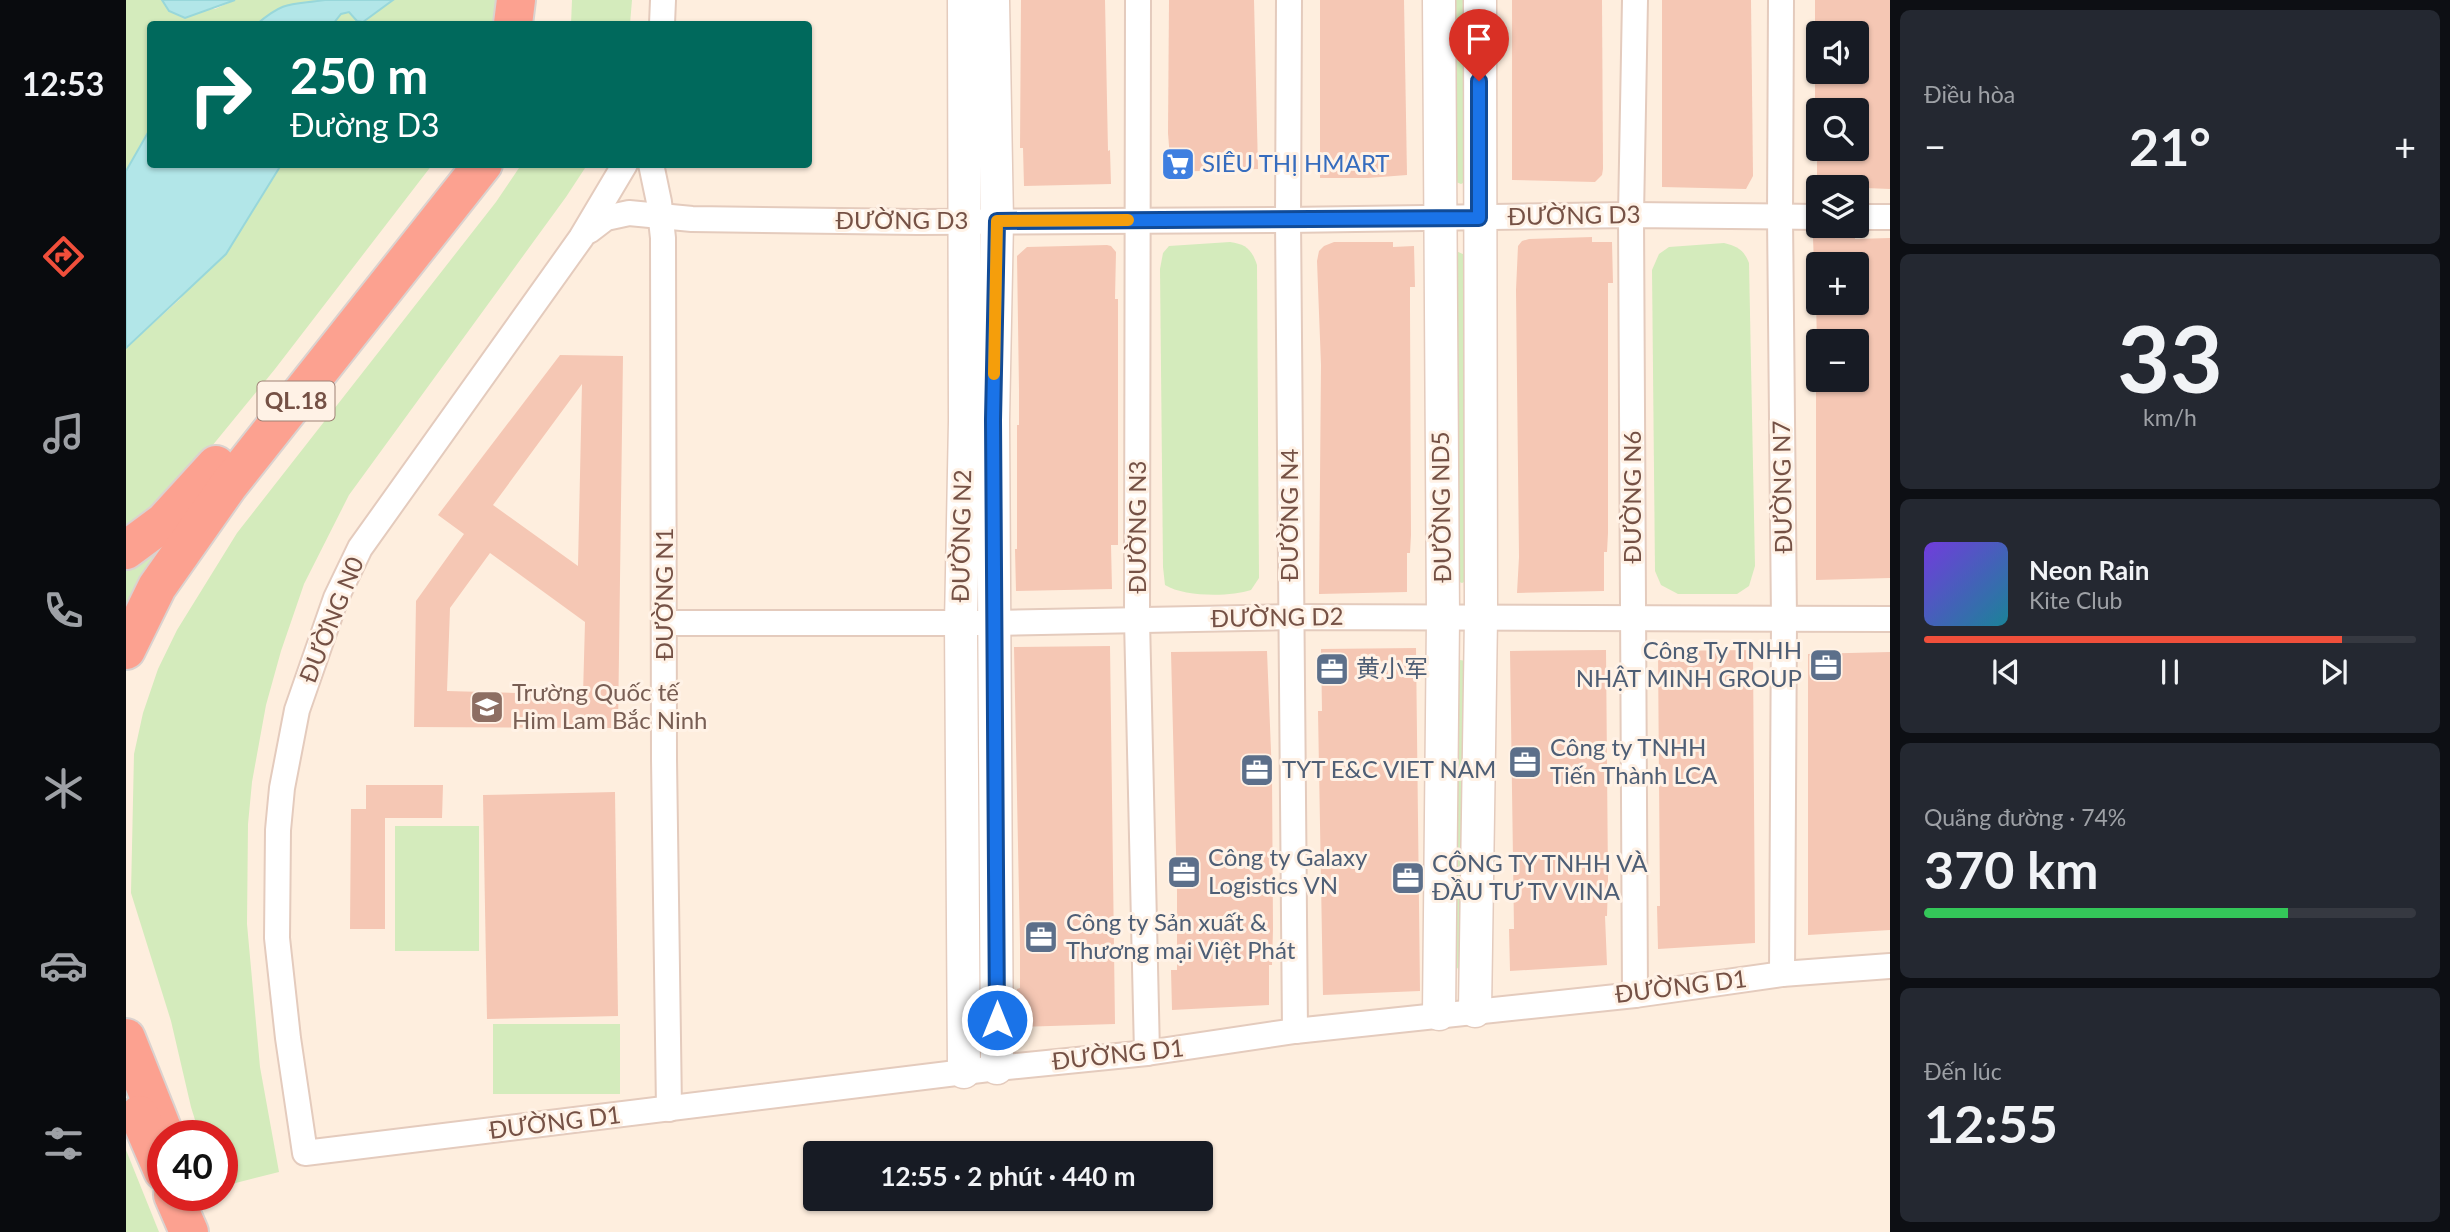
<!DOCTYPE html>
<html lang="vi">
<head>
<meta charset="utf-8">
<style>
	:root { --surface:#171b24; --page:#242831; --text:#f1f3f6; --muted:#9ea1a6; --line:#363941; --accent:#f04f3b }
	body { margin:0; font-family:Lato,"Noto Sans SC",sans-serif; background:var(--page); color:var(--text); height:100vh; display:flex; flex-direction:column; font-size:26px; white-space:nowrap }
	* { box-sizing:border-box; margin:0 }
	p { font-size:23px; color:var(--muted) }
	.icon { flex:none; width:38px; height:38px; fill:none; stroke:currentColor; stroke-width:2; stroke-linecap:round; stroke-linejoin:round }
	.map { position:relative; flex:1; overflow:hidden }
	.side { display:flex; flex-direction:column; gap:10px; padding:10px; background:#0d0f14; width:560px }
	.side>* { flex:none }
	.hud { position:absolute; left:21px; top:21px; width:665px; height:147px; border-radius:7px; box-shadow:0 2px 5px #0004; background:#00695c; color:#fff; overflow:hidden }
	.fabs { position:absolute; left:1680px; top:21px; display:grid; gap:14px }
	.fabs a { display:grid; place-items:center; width:63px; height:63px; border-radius:7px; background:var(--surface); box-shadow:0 2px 5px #0004; font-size:35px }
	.speed { position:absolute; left:21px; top:1120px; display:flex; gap:14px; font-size:35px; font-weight:700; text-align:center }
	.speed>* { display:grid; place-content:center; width:91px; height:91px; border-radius:50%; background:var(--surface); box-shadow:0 2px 5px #0004; line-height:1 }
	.speed .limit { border:10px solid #d22; background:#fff; color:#111 }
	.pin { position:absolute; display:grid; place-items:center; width:60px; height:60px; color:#fff; margin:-72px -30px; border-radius:50% 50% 50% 0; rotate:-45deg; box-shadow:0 0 7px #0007 }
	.pin .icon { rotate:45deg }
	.me { position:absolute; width:77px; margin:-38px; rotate:0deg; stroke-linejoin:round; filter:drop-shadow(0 0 5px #0008) }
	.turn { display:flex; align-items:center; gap:24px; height:147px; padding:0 28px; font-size:32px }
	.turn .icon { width:91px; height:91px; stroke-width:2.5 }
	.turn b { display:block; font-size:49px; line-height:60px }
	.big { font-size:52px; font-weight:700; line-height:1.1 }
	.side .card { flex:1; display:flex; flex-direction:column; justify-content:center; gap:10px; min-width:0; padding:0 24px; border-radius:10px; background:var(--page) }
	.side .dial { align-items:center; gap:0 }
	.dial b { font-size:91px; line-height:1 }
	.song { display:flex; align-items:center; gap:21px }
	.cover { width:84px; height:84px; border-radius:10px; background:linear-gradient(135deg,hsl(260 70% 55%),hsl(190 70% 35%)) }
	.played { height:7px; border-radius:4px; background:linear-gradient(90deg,var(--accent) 85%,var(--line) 85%) }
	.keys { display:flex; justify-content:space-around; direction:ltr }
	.heat { display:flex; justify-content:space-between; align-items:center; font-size:38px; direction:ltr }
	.charge { height:10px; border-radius:5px; background:linear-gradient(90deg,#34c759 74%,var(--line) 0) }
	.trip { position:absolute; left:677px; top:1141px; width:410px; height:70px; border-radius:7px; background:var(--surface); box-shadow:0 2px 5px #0004; font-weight:700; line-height:70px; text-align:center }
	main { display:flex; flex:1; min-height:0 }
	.tabs { display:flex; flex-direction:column; width:126px; justify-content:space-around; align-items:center; background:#090b0e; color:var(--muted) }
	.tabs .icon { width:49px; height:49px }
	.tabs .current { color:var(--accent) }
	.tabs b { font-size:32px; color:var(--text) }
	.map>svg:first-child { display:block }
</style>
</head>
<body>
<main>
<nav class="tabs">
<b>12:53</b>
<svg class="icon current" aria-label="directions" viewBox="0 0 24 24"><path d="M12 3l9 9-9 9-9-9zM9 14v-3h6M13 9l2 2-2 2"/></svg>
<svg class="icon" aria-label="music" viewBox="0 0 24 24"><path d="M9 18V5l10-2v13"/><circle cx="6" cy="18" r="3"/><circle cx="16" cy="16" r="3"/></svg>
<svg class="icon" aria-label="phone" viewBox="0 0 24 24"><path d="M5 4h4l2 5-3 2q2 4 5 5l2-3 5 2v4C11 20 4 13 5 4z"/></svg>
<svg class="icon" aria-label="climate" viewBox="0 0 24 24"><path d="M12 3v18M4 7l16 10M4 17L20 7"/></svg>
<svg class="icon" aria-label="car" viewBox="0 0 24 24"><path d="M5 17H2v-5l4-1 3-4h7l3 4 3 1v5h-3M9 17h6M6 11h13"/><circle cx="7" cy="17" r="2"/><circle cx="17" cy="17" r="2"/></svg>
<svg class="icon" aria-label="filters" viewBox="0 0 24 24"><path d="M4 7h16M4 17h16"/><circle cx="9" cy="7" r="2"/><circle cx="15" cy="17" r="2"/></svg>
</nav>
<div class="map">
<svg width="1764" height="1232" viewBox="0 0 1764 1232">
	<rect width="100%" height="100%" fill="#feeede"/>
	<g fill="#d4ebbc">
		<path d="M0,0H36L43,11L89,9L109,0H199C165,5 159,0 131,24H24V129L0,171Z"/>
		<polygon points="267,0 370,0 368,24 207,24 215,14 224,12 231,21 237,22"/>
		<polygon points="446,0 506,0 504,24 445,24"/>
		<polygon points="1326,0 1341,0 1339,182 1335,184 1330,182"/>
		<polygon points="155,165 306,165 149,369 77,457 0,534 0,348 53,300 127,211"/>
		<polygon points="395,165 461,165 440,197 223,495 178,584 155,651 140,705 126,782 122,824 121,924 134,1067 153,1172 98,1186 96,1182 96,1136 74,1136 65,1107 45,1021 5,893 8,754 17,713 32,669 51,630 111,533 370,202"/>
		<path d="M1104,242C1120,244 1126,250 1131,265L1133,578L1125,590C1104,597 1058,597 1039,585L1037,567L1034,269L1037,253L1043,246Z"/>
		<path d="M1598,243C1611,246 1618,250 1623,263L1629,566L1623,586L1611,594H1552L1535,585L1529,571L1526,270L1533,254L1543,247Z"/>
		<polygon points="1330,251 1339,255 1340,581 1336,583 1331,581"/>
		<polygon points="38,541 0,626 0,563"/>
		<polygon points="1334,660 1340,661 1340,969 1333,970 1329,965 1331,662"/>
		<rect x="269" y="826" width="84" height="125"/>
		<rect x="367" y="1024" width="127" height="70"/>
		<polygon points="0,1150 33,1232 0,1232"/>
	</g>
	<g fill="#b2e6e8" stroke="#98d7da" stroke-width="2">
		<polygon points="36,0 109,0 59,18 43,11"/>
		<path d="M199,0H267L237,22L231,21L223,12L215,14L207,24H131C159,0 165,5 199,0Z"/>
		<polygon points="24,129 24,164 155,165 100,254 0,348 0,171"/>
	</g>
	<g fill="#f5c7b4" fill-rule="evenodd">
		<polygon points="895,0 979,0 982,151 984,150 985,184 898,186 897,148 894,148"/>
		<polygon points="1043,0 1128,0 1132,169 1045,172 1042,133"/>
		<polygon points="1194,0 1278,0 1281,175 1242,178 1194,178"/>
		<polygon points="1386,0 1476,0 1477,169 1476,175 1469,182 1386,180"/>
		<polygon points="1536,0 1625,0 1627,176 1620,189 1536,187"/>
		<polygon points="1689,0 1764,0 1764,189 1691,186 1691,149 1731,149 1731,110 1689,110 1689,72 1731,72 1731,33 1689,33"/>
		<polygon points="1466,237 1466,242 1486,242 1487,283 1482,283 1482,533 1481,552 1478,552 1478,591 1391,593 1393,557 1390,290 1392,246 1396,241 1403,239"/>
		<polygon points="1729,237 1729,239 1764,238 1764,578 1690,580 1690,380 1731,380 1731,341 1691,341 1690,303 1731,303 1731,264 1688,264 1687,238"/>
		<polygon points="1208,242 1267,242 1267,247 1288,246 1289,287 1284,287 1284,309 1285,535 1284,553 1281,553 1281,592 1193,594 1195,365 1191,261 1193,251 1198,246"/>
		<polygon points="981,245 985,246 990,252 989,299 992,299 992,545 985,545 986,589 890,591 889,549 891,549 891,425 893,425 893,390 891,256 901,247"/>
		<path d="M434,355L497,356L492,728L288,727L290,601L338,534L312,515ZM456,384L452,566L367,505ZM364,553L459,622L457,695L321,691L324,608Z"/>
		<polygon points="984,646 989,1024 892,1027 891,989 894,988 894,945 888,647"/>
		<polygon points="1290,648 1294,991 1197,995 1192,711 1196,711 1195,649"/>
		<polygon points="1480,650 1482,880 1481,916 1479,916 1481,965 1384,971 1383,929 1388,929 1384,651"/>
		<polygon points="1627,650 1629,943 1532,949 1531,906 1534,906 1532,651"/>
		<polygon points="1141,651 1146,776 1147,929 1146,965 1143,965 1143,1005 1046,1010 1045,970 1051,970 1051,892 1045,652"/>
		<polygon points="1764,652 1764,930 1682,935 1682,654"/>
		<polygon points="240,785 317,785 316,818 259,818 259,929 224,929 225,809 240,809"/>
		<polygon points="489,792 492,1016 361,1019 357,795"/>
	</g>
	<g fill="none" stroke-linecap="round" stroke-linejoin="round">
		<g stroke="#e4cbbd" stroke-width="28">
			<g id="minor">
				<polyline points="1012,0 1011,620 1021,1053"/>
				<polyline points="1163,0 1162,220 1169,1031"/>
				<polyline points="1655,0 1654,217 1658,620 1656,974"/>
				<polyline points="536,24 537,0"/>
				<polyline points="499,164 455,238 234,548 210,598 171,710 156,788 152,830 151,938 162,1038 179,1153 871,1068 1021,1053 1169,1031 1509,995 1656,974 1764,966"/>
				<polyline points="525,164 533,202 537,238 538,759 543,1109"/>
				<polyline points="1731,217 1764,217"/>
				<polyline points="463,231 480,218 503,213 566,219 792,222 1162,220 1505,215 1692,217"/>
				<polyline points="539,623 867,623 1165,617 1764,619"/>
				<polyline points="1509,995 1505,215 1509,0"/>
			</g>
		</g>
		<g stroke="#e4cbbd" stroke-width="35">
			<g id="tertiary">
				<polyline points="867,0 871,221 867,420 871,1068"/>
				<polyline points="1313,0 1317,618 1313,1014"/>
				<polyline points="1349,1011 1355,617 1354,0"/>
				<polyline points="838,1072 835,623 839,421 838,0"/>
			</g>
		</g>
		<g stroke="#dbd2cf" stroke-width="42">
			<g id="motorway">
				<polyline points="387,24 390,0"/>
				<polyline points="0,550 38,522 90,465"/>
				<polyline points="0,650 31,587 102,486 357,164"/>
				<polyline points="0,1038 39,1136"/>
				<polyline points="13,1115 37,1171"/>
				<polyline points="47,1195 63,1232"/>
			</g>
		</g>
		<use href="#minor" stroke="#fff" stroke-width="24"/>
		<use href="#tertiary" stroke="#fff" stroke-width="32"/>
		<use href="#motorway" stroke="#fca190" stroke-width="38"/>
	</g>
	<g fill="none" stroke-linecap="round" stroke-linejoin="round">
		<g stroke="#114b97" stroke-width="18">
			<polyline id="route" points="871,1020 867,420 871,221 1353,218 1353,81"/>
		</g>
		<use href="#route" stroke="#1a73e8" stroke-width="12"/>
		<polyline stroke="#f59e0b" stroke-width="12" points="868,374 871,221 1002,220"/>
	</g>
	<defs>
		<g id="supermarket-square" transform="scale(1.75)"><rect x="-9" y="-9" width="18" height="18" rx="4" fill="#3f7fe0" stroke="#fff2e6"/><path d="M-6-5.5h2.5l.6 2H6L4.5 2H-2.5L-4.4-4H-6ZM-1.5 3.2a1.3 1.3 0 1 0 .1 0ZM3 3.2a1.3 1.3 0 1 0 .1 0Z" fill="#fff"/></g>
		<g id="office-square" transform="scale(1.75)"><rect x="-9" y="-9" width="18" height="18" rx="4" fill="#5c6f8a" stroke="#fff2e6"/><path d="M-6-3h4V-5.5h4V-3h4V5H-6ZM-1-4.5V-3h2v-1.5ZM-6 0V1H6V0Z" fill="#fff"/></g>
		<g id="school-square" transform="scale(1.75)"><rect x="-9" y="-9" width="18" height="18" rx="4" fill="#8d6e63" stroke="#fff2e6"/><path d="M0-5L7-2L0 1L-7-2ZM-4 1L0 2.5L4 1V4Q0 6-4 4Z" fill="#fff"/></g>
	</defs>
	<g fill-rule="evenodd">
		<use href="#supermarket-square" x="1052" y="164"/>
		<use href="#office-square" x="1700" y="665"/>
		<use href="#office-square" x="1206" y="669"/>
		<use href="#school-square" x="361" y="707"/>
		<use href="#office-square" x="1399" y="762"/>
		<use href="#office-square" x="1131" y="770"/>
		<use href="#office-square" x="1058" y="872"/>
		<use href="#office-square" x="1282" y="878"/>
		<use href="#office-square" x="915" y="937"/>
	</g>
	<g text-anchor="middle" stroke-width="6" stroke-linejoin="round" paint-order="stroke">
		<rect fill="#fff2e6" stroke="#9e8175" stroke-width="2" x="131.5" y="381.5" width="77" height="39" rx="5"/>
		<g font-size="23" font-weight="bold" fill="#755145">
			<text x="170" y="409">QL.18</text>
		</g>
		<g font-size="24" fill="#366cbe" stroke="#fff2e6" text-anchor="start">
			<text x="1076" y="172">SIÊU THỊ HMART</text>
		</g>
		<g font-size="24" fill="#755145" stroke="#fff2e6">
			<text transform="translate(1448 216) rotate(-1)" y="8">ĐƯỜNG D3</text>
			<text x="776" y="229">ĐƯỜNG D3</text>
			<text transform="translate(1657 487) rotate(-91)" y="8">ĐƯỜNG N7</text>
			<text transform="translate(1507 497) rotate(-90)" y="8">ĐƯỜNG N6</text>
			<text transform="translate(1316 507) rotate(-91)" y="8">ĐƯỜNG ND5</text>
			<text transform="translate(1164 515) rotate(-90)" y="8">ĐƯỜNG N4</text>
			<text transform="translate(1012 527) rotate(-90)" y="8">ĐƯỜNG N3</text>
			<text transform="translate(836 536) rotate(-89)" y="8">ĐƯỜNG N2</text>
			<text transform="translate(539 594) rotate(-90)" y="8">ĐƯỜNG N1</text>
			<text transform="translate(1151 618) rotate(-1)" y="8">ĐƯỜNG D2</text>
			<text transform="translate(206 620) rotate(-68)" y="8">ĐƯỜNG N0</text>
			<text transform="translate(1555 987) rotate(-7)" y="8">ĐƯỜNG D1</text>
			<text transform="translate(992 1055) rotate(-6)" y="8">ĐƯỜNG D1</text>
			<text transform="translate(429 1123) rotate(-7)" y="8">ĐƯỜNG D1</text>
		</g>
		<g font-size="24" fill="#4e5e75" stroke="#fff2e6" text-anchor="start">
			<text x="1676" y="659" text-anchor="end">Công Ty TNHH<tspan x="1676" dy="28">NHẬT MINH GROUP</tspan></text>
			<text x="1230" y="677">黄小军</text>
			<text x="1424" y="756">Công ty TNHH<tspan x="1424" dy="28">Tiến Thành LCA</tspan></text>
			<text x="1156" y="778">TYT E&amp;C VIET NAM</text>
			<text x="1082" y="866">Công ty Galaxy<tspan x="1082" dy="28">Logistics VN</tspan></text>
			<text x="1306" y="872">CÔNG TY TNHH VÀ<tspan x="1306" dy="28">ĐẦU TƯ TV VINA</tspan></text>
			<text x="940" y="931">Công ty Sản xuất &amp;<tspan x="940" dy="28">Thương mại Việt Phát</tspan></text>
		</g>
		<g font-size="24" fill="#785e54" stroke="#fff2e6" text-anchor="start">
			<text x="386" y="701">Trường Quốc tế<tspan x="386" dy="28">Him Lam Bắc Ninh</tspan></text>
		</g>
	</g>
</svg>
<div class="fabs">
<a><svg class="icon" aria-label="sound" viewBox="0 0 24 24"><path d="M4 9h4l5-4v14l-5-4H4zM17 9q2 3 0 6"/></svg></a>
<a><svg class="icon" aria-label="search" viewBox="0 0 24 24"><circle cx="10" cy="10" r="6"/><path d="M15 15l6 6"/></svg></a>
<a><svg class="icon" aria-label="layers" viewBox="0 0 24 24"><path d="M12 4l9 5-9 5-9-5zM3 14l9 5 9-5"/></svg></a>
<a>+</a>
<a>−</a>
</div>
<div class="speed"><div class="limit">40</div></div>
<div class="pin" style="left:1353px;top:81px;background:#d93025"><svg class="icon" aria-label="arrive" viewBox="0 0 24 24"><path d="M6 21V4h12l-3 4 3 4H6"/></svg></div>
<svg class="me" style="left:871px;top:1020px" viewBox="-20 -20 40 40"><circle r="17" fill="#1a73e8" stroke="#fff" stroke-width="3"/><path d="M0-11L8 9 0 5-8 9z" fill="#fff"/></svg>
<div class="trip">12:55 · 2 phút · 440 m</div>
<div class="hud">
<div class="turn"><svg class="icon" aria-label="right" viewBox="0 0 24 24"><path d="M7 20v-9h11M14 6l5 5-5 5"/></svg><div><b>250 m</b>Đường D3</div></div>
</div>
</div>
<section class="side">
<div class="card"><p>Điều hòa</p>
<div class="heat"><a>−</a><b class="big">21°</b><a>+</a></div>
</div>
<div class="card dial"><b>33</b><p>km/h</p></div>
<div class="card">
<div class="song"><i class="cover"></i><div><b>Neon Rain</b><p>Kite Club</p></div></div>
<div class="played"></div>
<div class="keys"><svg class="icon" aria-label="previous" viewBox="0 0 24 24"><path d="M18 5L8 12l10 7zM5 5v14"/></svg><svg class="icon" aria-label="pause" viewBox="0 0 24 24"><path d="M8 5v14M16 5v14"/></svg><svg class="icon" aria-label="next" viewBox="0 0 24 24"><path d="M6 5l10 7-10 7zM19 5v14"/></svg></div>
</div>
<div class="card"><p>Quãng đường · 74%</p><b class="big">370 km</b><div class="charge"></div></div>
<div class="card"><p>Đến lúc</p><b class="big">12:55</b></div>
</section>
</main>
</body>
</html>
